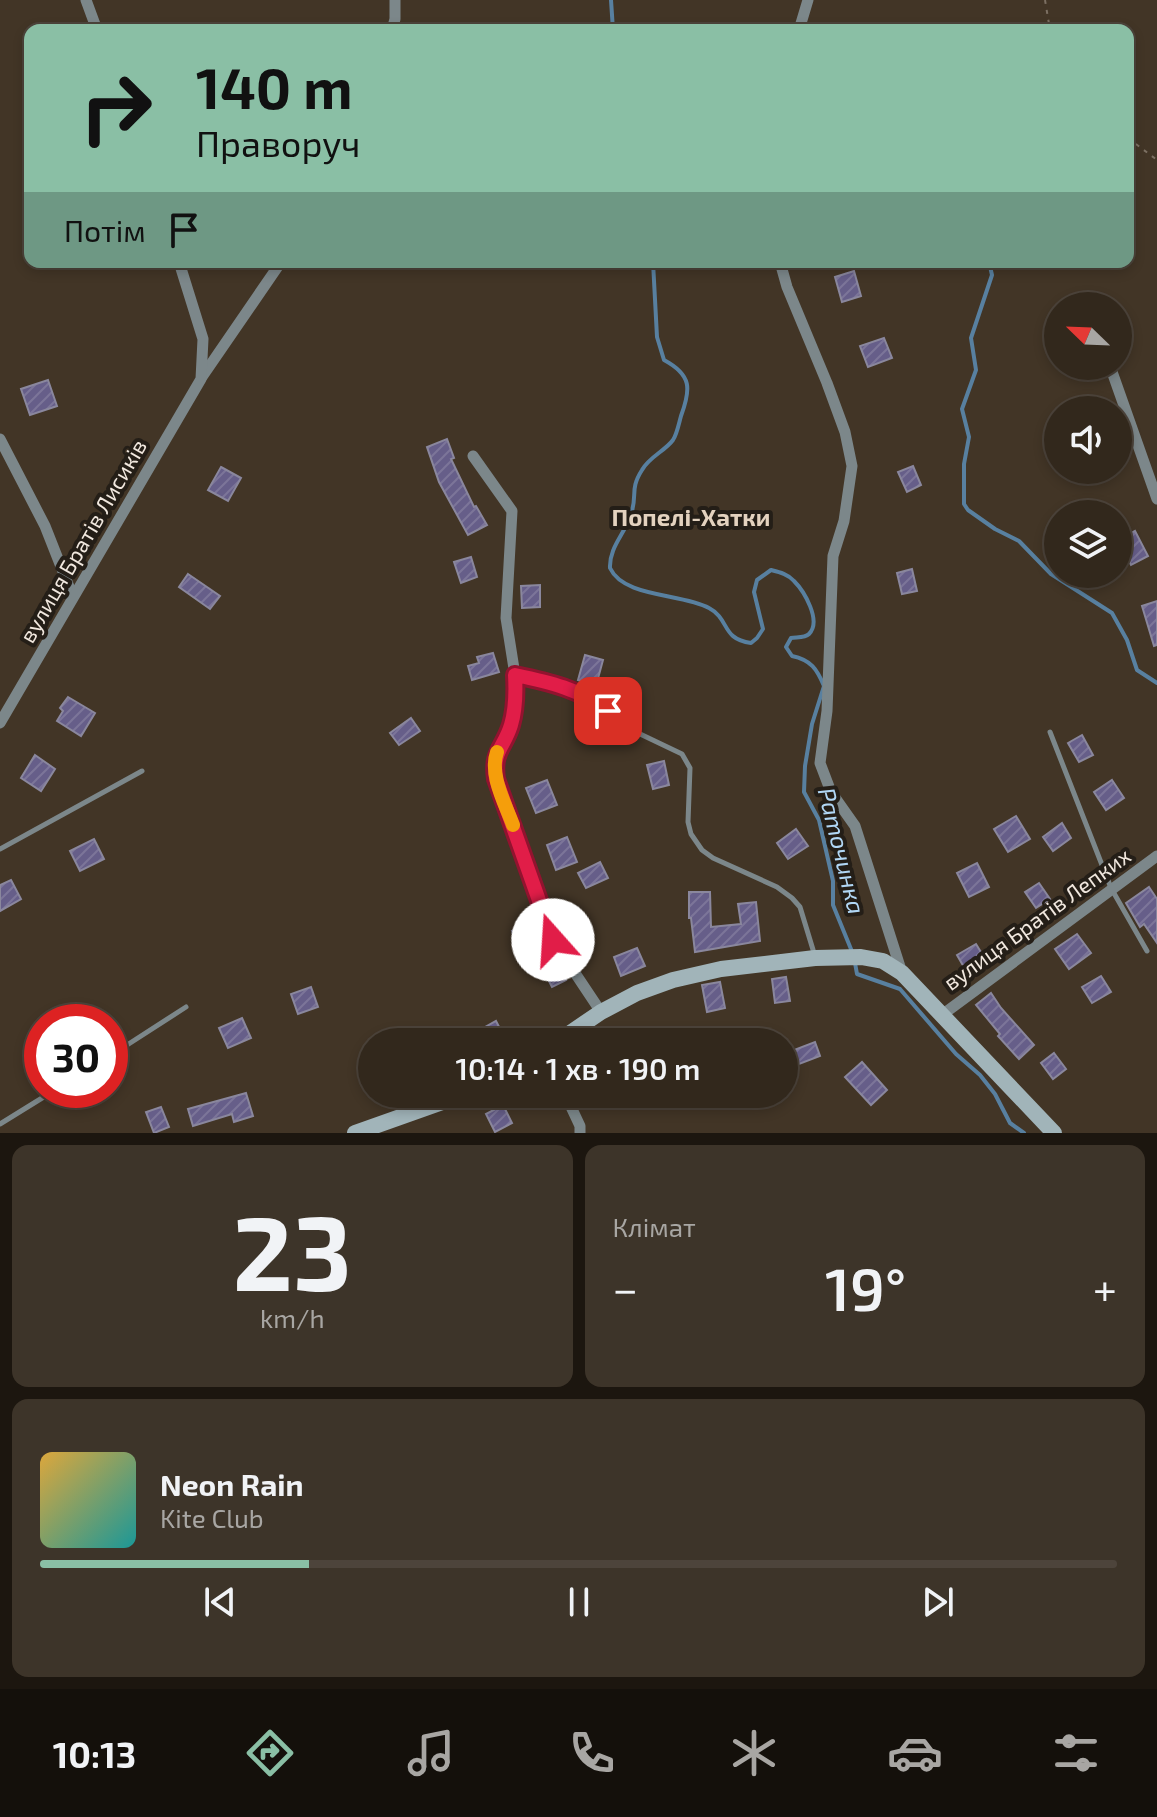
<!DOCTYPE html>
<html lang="uk">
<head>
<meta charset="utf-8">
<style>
	:root { --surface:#32281c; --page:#3d3429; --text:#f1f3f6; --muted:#a8a6a3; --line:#4d443b; --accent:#8abfa5 }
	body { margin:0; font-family:"Exo 2",sans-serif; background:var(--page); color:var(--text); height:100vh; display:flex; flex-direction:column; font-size:30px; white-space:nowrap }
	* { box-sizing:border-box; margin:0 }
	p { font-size:26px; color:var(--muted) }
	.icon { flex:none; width:44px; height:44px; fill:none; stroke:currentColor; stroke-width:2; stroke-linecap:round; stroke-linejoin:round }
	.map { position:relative; height:1133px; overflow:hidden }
	.panel { display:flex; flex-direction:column; gap:12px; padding:12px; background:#1c160f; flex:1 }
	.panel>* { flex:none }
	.guide { position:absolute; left:24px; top:24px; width:1110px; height:244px; border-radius:16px; box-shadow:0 4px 12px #0003,0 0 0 2px var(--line); background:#8abfa5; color:#111; overflow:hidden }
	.needle { width:52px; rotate:293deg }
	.controls { position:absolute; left:1044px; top:292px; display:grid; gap:16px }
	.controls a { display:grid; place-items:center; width:88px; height:88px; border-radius:50%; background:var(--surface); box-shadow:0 4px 12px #0003,0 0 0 2px var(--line); font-size:40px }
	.speed { position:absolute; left:24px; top:1004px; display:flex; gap:16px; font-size:40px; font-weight:700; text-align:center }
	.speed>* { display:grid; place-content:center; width:104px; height:104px; border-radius:50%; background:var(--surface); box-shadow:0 4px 12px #0003,0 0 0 2px var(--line); line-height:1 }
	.speed .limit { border:12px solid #d22; background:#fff; color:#111 }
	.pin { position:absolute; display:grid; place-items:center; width:68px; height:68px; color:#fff; margin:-34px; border-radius:16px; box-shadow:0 4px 12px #0006 }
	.me { position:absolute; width:88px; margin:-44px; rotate:341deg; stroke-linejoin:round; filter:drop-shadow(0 0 6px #0008) }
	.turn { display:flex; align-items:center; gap:28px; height:168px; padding:0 40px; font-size:36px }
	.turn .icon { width:104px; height:104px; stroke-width:2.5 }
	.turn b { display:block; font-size:56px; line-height:68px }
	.then { display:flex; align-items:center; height:76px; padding:0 40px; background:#0003; gap:16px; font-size:30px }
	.big { font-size:60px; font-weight:600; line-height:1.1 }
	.panel .tile { flex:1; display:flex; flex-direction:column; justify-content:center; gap:12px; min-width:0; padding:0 28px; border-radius:16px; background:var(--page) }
	.panel .dial { align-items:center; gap:0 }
	.dial b { font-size:104px; line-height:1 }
	.song { display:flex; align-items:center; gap:24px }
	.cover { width:96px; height:96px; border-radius:12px; background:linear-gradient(135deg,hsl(40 70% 55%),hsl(180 70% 35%)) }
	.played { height:8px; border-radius:4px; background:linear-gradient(90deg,var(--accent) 25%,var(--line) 25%) }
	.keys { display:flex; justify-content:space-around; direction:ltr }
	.heat { display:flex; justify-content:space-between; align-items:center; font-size:44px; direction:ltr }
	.panel .tiles { flex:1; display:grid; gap:12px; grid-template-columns:1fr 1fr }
	.tile:last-child { grid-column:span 2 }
	.trip { position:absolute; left:358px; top:1028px; width:440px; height:80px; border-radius:40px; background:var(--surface); box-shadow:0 4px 12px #0003,0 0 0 2px var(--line); font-weight:600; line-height:80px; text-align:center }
	.tabs { display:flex; height:128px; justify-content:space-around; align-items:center; background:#14100b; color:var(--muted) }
	.tabs .icon { width:56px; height:56px }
	.tabs .on { color:var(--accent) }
	.tabs b { font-size:36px; color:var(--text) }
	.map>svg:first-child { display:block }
</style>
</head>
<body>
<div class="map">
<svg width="1157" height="1133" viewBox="0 0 1157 1133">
	<defs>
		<pattern id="building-hatch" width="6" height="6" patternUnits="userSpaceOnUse" patternTransform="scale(2)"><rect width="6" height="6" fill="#665e89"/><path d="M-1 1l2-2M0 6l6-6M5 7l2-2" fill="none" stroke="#7c7599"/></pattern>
	</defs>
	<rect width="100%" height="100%" fill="#423526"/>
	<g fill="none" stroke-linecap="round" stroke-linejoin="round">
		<g stroke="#5880a0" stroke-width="4">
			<polyline points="611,0 613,30"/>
			<path d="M653,262L657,337L664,360C692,375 691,389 681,416C679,423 677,434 673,440C665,451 649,457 642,470C630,489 637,493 632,511C627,532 609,546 610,568C624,598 682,593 709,608C730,619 721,639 751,643L757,638L763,629L754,592L757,580L771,570C779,572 788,574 794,581C804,591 822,621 809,634C805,638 797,637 791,638L786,647L792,656C811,660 817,669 824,686L812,724L805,766L804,792L819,820L833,881V905L853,954"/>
			<polyline points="989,262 992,275 971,338 976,370 962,409 969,437 964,464 964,504 968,510 995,529 1019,541 1051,574 1112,613 1127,640 1137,670 1157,683"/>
			<polyline points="855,963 857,974 900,989 956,1054 980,1075 995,1094 1010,1123 1024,1133"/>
		</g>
	</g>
	<g fill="url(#building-hatch)" stroke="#8a879d" stroke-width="2">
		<polygon points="854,271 861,296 842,302 835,277"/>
		<polygon points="884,338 892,358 868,367 860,346"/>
		<polygon points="48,380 57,406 30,415 21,389"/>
		<polygon points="447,439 454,458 451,459 474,507 476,506 487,525 468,535 439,482 427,447"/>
		<polygon points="913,466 921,485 907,492 898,472"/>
		<polygon points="221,467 241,478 228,501 208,490"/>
		<polygon points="1135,531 1148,556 1131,565 1119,540"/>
		<polygon points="471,557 477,577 461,583 454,562"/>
		<polygon points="912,569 917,591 902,594 897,573"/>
		<polygon points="188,574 220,596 210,609 179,587"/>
		<polygon points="540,585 540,607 522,608 521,586"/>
		<polygon points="1157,601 1157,645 1154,646 1142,606"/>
		<polygon points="493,653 499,672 472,680 468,666 479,663 477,657"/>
		<polygon points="585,655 603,660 596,686 578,680"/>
		<polygon points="68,697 95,713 81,736 57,721 63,711 60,708"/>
		<polygon points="411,718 420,731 399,745 390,733"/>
		<polygon points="1082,735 1093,755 1079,762 1068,743"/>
		<polygon points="35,755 55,769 41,791 21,778"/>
		<polygon points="664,761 669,785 653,789 647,765"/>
		<polygon points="547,780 557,805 536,813 526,788"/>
		<polygon points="1112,780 1124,798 1106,810 1094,792"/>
		<polygon points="1016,816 1030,839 1008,852 994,829"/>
		<polygon points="1062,823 1071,838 1053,851 1043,837"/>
		<polygon points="796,829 808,846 788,859 777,843"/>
		<polygon points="567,837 577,862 556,870 547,845"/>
		<polygon points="94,839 104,859 80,871 70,851"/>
		<polygon points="600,862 608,878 586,888 578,873"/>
		<polygon points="977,863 989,887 969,897 957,873"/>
		<polygon points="11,880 21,899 0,911 0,885"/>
		<polygon points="1039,883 1050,899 1036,908 1025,892"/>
		<polygon points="1149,887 1157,899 1157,943 1144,924 1140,927 1126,903"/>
		<polygon points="689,892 710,892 711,927 741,924 738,904 756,902 760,941 695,952 691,918 689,918"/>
		<polygon points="534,924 539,943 518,950 512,931"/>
		<polygon points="1077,934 1091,953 1069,969 1055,949"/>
		<polygon points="976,944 987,962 968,974 957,955"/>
		<polygon points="637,948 645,966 621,976 614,957"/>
		<polygon points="556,961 566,980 552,987 542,968"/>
		<polygon points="1101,976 1111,992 1092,1003 1082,987"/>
		<polygon points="786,977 790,1001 775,1003 772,979"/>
		<polygon points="720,982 725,1008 707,1012 702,985"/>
		<polygon points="311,987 318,1007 298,1014 291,994"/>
		<polygon points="991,993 1001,1008 1034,1045 1019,1059 998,1036 1000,1034 976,1005"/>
		<polygon points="242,1018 251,1038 228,1048 219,1028"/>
		<polygon points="496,1021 507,1042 486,1042 480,1030"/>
		<polygon points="815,1042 820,1056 799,1064 794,1050"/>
		<polygon points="1054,1053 1066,1069 1053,1079 1041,1063"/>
		<polygon points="862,1062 887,1090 871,1105 845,1077"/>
		<polygon points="246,1093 253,1116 234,1122 232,1114 193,1126 188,1109"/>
		<polygon points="503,1105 512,1123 495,1132 486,1114"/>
		<polygon points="161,1107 169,1127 154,1133 146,1112"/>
	</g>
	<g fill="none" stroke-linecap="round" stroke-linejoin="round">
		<g stroke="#7c7063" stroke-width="2" stroke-dasharray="4 6" stroke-linecap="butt">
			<polyline points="1045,0 1050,30"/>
			<polyline points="1128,138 1157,160"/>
		</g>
		<g stroke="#7c878a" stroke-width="5">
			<polyline points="517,675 562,686 591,697 638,733 682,754 690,768 688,822 691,834 702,850 713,858 777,887 792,898 800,907 814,953"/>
			<polyline points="1050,732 1111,888 1147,951"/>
			<polyline points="0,849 142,771"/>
			<polyline points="110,1056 186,1007"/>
			<polyline points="0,1124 55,1090"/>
		</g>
		<g stroke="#7c878a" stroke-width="11">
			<polyline points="86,0 97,30"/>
			<polyline points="392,30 395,19 395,0"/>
			<polyline points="799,30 808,0"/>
			<polyline points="780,262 787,287 827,383 845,432 852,466 844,521 833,556 827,711 820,763 831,792 855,826 902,973"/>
			<polyline points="1110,366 1157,499"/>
			<polyline points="202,377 281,262"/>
			<polyline points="0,439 45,526 73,597"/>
			<polyline points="473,456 512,511 506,618 515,675 516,704 510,729 494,762 496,779 553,940 601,1012"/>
			<polyline points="0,723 201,379 203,339 179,262"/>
			<polyline points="942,1015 1157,856"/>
			<polyline points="565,1094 580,1126 580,1133"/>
		</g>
		<g stroke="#a1b4b9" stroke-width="16">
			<polyline points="557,1042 601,1012 637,993 673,980 721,969 815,958 861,957 883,961 902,973 1054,1133"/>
			<polyline points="355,1133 465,1094"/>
		</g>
	</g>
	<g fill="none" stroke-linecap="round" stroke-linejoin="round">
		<g stroke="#92132f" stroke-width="20">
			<path id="route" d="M553,940L496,779C492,751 504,748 511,725C516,708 516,692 515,675C549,682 580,689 608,711"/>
		</g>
		<use href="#route" stroke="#e11d48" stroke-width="14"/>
		<path stroke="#f59e0b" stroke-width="14" d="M497,752C489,775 505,803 513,825"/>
	</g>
	<g text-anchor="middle" stroke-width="8" stroke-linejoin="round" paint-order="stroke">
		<g font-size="22" fill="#f1e8df" stroke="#241e17">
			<text transform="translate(83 541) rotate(-60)" y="8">вулиця Братів Лисиків</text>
			<text transform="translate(1037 919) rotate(-36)" y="8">вулиця Братів Лепких</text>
		</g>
		<g font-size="24" font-weight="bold" fill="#e3d2bf" stroke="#241e17">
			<text x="691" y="526">Попелі-Хатки</text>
		</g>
		<g font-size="24" font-style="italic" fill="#b1d7f5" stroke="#241e17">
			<text transform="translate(841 851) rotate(76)" y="8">Раточинка</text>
		</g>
	</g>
</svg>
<div class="controls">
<a><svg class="needle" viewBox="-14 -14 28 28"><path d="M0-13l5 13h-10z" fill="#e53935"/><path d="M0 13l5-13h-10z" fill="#a8a6a3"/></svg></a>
<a><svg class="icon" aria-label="sound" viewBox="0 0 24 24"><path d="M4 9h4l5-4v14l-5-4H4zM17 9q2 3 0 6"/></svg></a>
<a><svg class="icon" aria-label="layers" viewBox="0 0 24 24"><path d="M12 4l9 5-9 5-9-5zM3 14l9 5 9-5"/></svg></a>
</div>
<div class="speed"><div class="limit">30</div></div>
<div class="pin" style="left:608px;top:711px;background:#d93025"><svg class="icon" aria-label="arrive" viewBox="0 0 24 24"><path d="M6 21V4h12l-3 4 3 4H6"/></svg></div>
<svg class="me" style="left:553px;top:940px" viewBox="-20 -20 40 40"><circle r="19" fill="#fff"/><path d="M0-13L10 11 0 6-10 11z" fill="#e11d48"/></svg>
<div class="trip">10:14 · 1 хв · 190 m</div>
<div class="guide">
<div class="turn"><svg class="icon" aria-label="right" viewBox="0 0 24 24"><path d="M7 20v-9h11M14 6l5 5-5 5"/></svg><div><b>140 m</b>Праворуч</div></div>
<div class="then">Потім<svg class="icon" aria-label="arrive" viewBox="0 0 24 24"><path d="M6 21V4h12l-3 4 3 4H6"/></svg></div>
</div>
</div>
<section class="panel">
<div class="tiles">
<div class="tile dial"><b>23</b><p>km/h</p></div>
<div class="tile"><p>Клімат</p>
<div class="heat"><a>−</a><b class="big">19°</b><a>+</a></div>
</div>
<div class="tile">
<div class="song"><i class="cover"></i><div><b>Neon Rain</b><p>Kite Club</p></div></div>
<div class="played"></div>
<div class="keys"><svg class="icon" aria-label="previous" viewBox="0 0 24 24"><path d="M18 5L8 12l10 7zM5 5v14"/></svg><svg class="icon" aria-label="pause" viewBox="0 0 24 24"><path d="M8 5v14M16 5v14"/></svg><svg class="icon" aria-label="next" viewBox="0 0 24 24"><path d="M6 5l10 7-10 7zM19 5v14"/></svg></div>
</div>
</div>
</section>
<nav class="tabs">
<b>10:13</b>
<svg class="icon on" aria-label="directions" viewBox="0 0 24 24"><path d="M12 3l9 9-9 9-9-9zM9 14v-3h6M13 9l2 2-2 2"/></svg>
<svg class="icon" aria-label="music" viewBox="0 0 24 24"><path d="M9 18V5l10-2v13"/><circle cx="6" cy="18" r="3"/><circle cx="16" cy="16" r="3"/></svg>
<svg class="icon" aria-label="phone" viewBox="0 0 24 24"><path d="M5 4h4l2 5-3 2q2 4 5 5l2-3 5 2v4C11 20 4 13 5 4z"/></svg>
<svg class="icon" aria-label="climate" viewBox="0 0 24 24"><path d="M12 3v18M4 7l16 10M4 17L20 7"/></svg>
<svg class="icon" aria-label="car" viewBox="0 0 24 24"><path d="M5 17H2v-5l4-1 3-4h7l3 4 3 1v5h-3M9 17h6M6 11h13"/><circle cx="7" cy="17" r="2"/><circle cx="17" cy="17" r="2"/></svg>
<svg class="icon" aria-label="filters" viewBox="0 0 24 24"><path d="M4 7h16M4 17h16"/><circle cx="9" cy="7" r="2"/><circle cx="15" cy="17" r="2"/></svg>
</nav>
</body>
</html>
